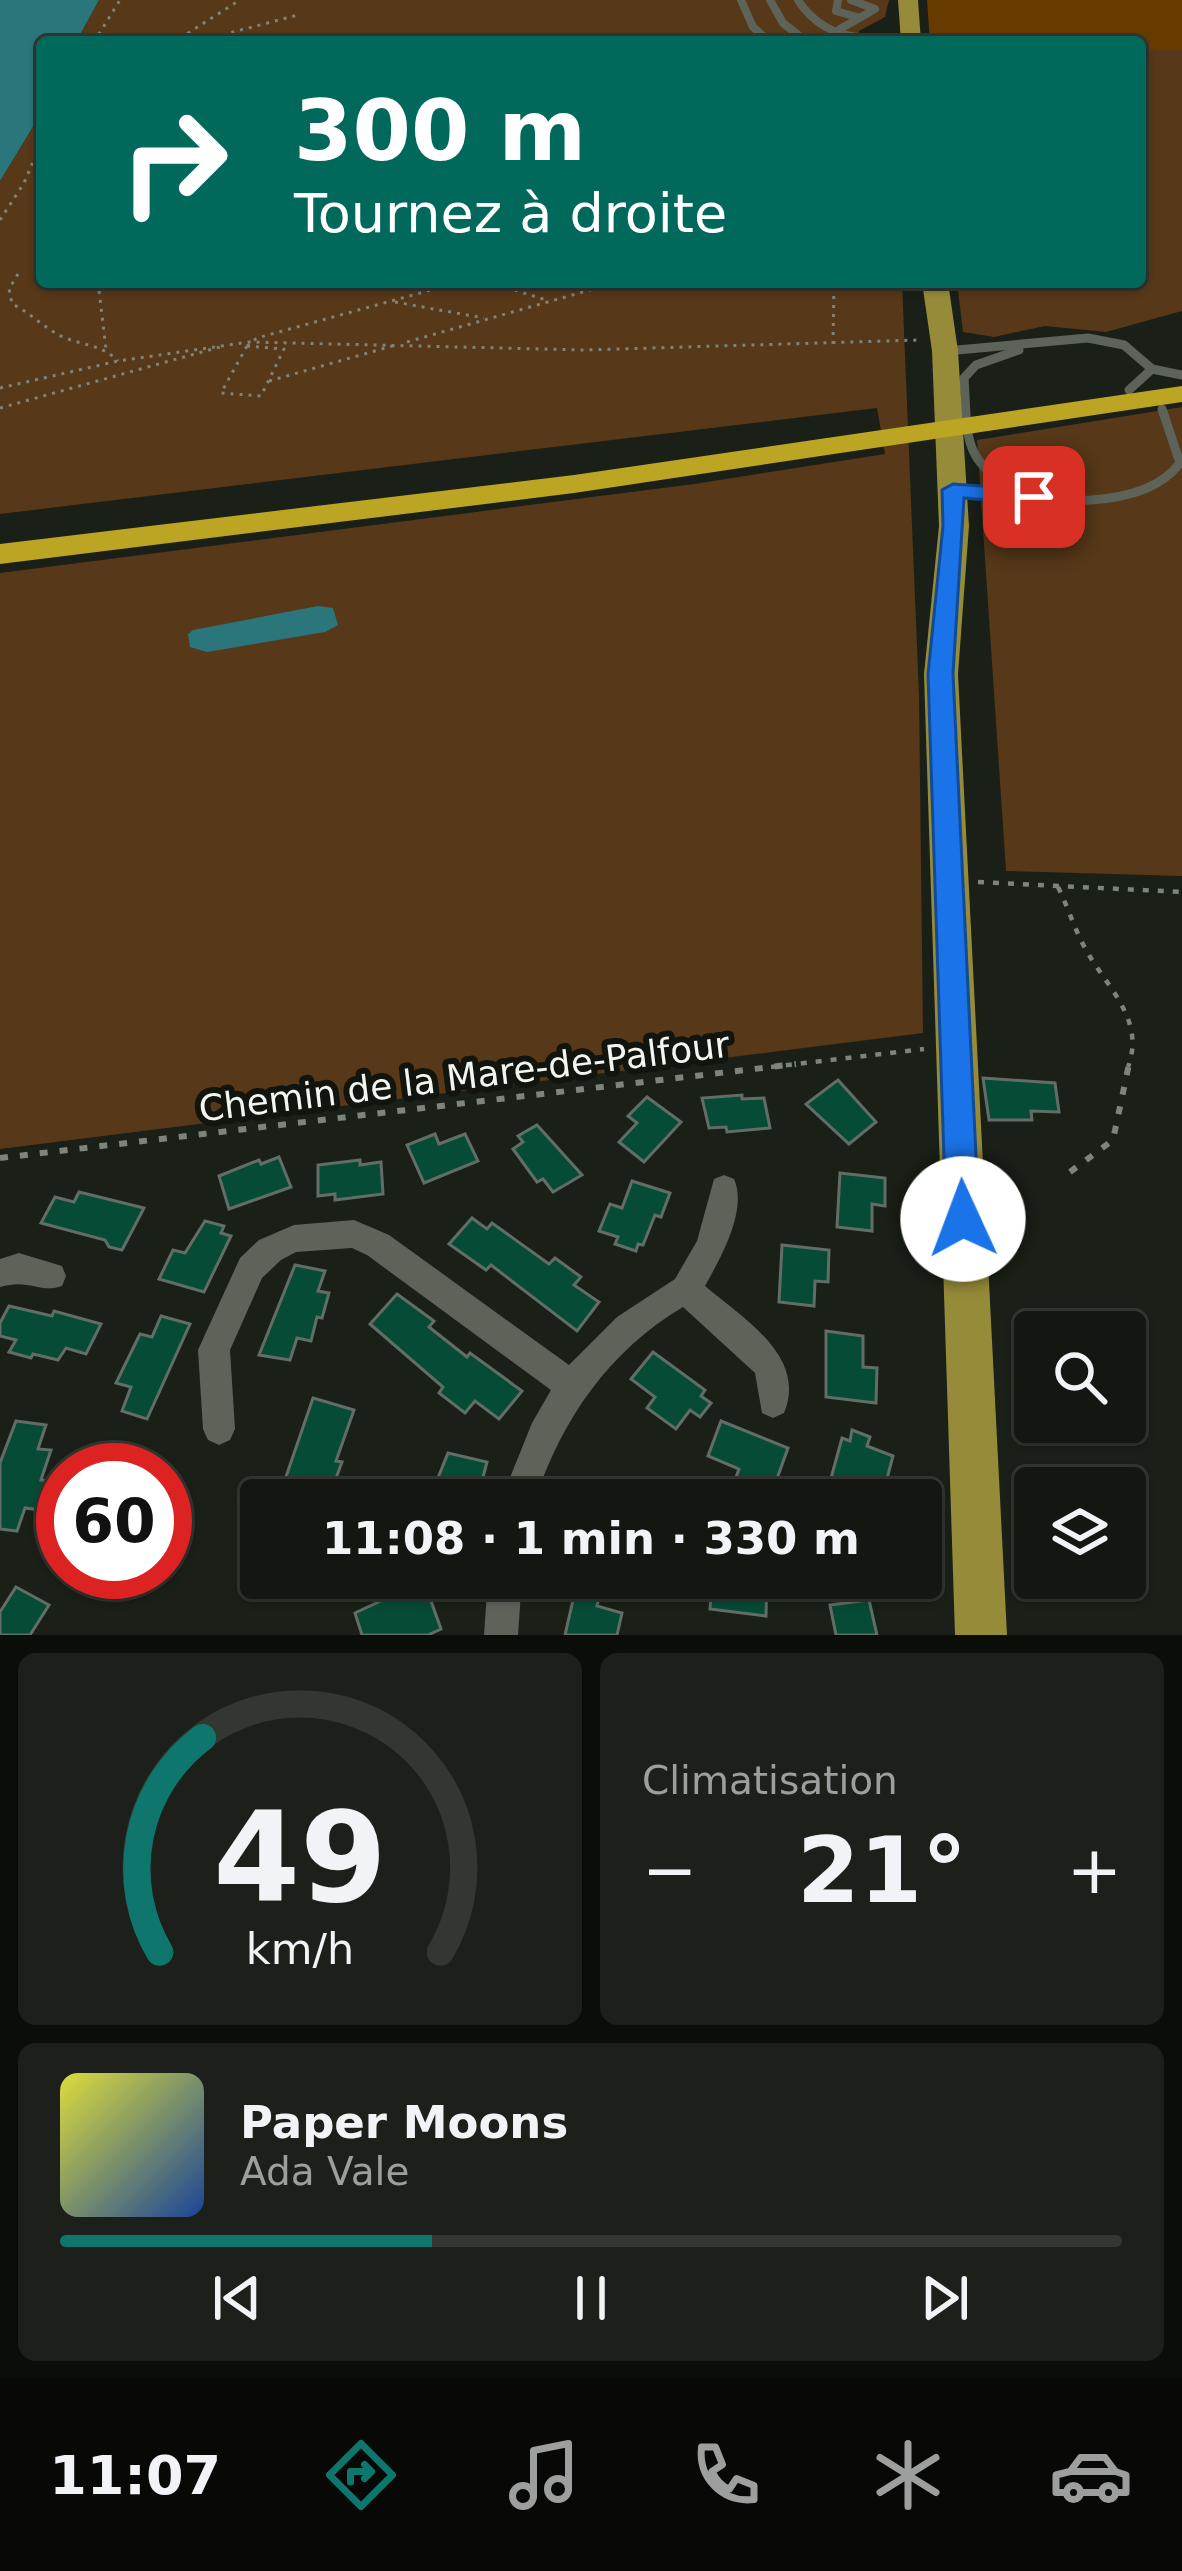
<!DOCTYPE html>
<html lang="fr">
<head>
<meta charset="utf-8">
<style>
	:root { --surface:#141711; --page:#1d201a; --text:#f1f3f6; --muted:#9d9f9f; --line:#333631; --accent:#0f766e }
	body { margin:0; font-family:"DejaVu Sans",sans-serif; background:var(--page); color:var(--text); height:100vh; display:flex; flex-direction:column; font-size:45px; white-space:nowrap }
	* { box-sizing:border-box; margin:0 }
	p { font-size:39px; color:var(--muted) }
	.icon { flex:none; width:66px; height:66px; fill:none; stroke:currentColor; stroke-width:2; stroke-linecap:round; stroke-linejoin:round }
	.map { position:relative; height:1635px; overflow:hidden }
	.sheet { display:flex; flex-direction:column; gap:18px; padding:18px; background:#0b0d09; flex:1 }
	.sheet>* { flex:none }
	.top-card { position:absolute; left:36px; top:36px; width:1110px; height:252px; border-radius:12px; box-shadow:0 3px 9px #0004,0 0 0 3px var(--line); background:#00695c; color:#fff; overflow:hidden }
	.controls { position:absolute; left:1014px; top:1311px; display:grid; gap:24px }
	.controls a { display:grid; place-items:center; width:132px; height:132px; border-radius:12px; background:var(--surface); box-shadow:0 3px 9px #0004,0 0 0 3px var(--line); font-size:60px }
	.speed { position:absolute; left:36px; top:1443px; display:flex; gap:24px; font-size:60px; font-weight:700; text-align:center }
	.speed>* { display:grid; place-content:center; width:156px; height:156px; border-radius:50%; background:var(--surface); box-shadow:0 3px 9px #0004,0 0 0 3px var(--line); line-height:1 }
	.speed .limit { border:18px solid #d22; background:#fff; color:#111 }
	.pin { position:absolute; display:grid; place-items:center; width:102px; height:102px; color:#fff; margin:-51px; border-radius:24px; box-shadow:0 6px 18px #0006 }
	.me { position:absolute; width:132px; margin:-66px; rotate:358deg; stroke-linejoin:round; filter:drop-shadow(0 0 9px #0008) }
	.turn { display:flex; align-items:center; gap:42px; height:252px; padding:0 60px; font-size:54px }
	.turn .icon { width:156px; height:156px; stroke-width:2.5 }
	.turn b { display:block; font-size:84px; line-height:102px }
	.big { font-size:90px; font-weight:700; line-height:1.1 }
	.sheet .widget { flex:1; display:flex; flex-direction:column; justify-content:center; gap:18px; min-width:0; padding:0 42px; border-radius:18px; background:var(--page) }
	.sheet .dial { align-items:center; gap:0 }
	.dial svg { height:312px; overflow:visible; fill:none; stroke:var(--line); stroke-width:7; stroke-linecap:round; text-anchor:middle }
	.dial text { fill:var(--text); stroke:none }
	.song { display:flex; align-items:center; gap:36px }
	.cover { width:144px; height:144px; border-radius:18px; background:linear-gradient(135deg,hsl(60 70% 55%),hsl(220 70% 35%)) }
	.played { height:12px; border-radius:6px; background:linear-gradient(90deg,var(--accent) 35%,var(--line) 35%) }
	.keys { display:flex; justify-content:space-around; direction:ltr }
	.heat { display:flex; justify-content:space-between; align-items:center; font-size:66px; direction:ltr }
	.sheet .tiles { flex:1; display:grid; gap:18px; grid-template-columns:1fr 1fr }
	.widget:last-child { grid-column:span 2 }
	.trip { position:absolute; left:240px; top:1479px; width:702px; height:120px; border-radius:12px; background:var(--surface); box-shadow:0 3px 9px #0004,0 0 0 3px var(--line); font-weight:700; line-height:120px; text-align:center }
	.menu { display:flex; height:192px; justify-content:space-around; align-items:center; background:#080907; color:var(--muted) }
	.menu .icon { width:84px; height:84px }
	.menu .on { color:var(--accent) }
	.menu b { font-size:54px; color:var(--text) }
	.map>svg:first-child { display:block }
</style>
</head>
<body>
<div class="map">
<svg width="1182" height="1635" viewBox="0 0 1182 1635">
	<rect width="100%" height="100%" fill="#1a1f17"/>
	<g fill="#573818">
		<polygon points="99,0 889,0 885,17 859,31 859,42 76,42"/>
		<polygon points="1140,50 1182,50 1182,311 1106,332 1045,326 994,337 963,332 957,282 1140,282"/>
		<polygon points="42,112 42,282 902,282 919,695 923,1033 0,1149 0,573 694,484 885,454 877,408 0,514 0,181"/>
		<polygon points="1182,407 1182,876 1006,871 977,440"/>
	</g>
	<polygon fill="#673a00" points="927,0 1182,0 1182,50 1140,50 1140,42 930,42"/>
	<g fill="#2b767a">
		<polygon points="0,0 99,0 76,42 42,42 42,112 0,181"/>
		<polygon points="318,606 333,608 338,625 325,632 207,652 190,647 188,634 193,630"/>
	</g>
	<g fill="#064b36" stroke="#626d68" stroke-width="3">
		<polygon points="983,1078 1055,1083 1059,1112 1031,1111 1032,1120 989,1120"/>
		<polygon points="838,1080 876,1122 849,1144 806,1104"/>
		<polygon points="742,1095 742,1099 764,1098 770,1128 727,1132 726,1127 709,1128 702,1098"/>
		<polygon points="647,1097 681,1122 644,1162 619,1142 637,1123 628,1116"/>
		<polygon points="537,1125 582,1175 553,1192 543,1179 537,1182 513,1149 523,1142 518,1136"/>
		<polygon points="435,1134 439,1144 465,1134 478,1161 424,1183 407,1145"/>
		<polygon points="279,1157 291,1187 229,1209 219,1176 259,1160 261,1164"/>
		<polygon points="360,1160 360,1165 381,1162 383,1194 335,1200 335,1194 318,1196 318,1165"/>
		<polygon points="840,1173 885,1178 885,1206 872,1204 872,1231 837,1227"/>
		<polygon points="632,1181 670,1193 661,1217 655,1215 643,1245 638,1244 636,1251 615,1244 618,1237 599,1231 610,1204 622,1208"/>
		<polygon points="79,1192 144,1208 122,1250 109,1247 105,1240 41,1223 55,1197 74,1202"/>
		<polygon points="472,1218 487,1229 492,1223 549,1264 555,1258 581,1277 574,1285 599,1302 577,1331 491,1265 486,1270 449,1244"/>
		<polygon points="205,1221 224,1226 221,1233 231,1236 204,1292 159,1279 173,1250 185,1253"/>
		<polygon points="782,1245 829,1250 828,1282 815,1281 814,1306 779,1302"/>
		<polygon points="295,1265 325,1271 318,1291 329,1293 322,1318 317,1317 311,1341 297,1338 290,1360 259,1355"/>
		<polygon points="397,1294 434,1321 429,1327 467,1357 470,1353 522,1391 499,1419 475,1401 465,1413 439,1393 443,1387 370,1324"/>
		<polygon points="9,1306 52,1316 54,1311 101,1324 86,1354 66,1348 58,1360 33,1354 31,1358 9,1352 16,1340 0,1336 0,1323"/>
		<polygon points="161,1316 190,1324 147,1419 122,1411 131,1387 116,1383 140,1334 152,1337"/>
		<polygon points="826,1331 863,1336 863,1367 877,1368 876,1403 826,1397"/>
		<polygon points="653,1352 705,1390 701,1396 711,1403 700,1417 690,1410 676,1429 647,1408 655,1397 631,1379"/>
		<polygon points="313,1398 354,1410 336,1461 342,1462 332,1489 320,1486 314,1500 278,1500"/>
		<polygon points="16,1421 46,1425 38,1449 51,1450 41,1480 51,1481 40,1510 25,1508 17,1531 0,1529 0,1463"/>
		<polygon points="721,1421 788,1448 770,1498 734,1483 739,1469 708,1456"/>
		<polygon points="852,1430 870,1437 867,1446 893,1456 884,1490 871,1486 867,1500 825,1500 842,1438 850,1441"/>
		<polygon points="448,1453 487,1462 477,1500 429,1500"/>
		<polygon points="568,1578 603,1578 597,1606 622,1613 617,1635 565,1635 573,1600 562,1598"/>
		<polygon points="661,1578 767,1578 766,1616 710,1609 711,1596 660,1589"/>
		<polygon points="16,1587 49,1605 30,1635 0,1635 0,1612"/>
		<polygon points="426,1587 441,1629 428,1635 362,1635 355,1613 402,1591 404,1598"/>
		<polygon points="869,1600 877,1635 836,1635 830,1605"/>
	</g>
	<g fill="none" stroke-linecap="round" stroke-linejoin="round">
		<g stroke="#7e837c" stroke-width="3" stroke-dasharray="3 6" stroke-linecap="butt">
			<polyline points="94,42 120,0"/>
			<polyline points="185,42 188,33 240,0"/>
			<polyline points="216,42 233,32 298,15"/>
			<polyline points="0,220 24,183 42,141"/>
			<path d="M18,274L9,289L12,304C31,313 45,329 63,337C84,346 101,344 118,361"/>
			<polyline points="98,282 106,349"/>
			<polyline points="489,282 546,300"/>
			<polyline points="395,302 484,318"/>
			<polyline points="407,342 618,282"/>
			<polyline points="833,344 834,282"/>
			<polygon points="247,346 284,349 261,396 221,393"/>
			<polyline points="247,346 257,338 460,282"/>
			<polyline points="269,381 396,345"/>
			<polyline points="0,388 118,361 249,342 584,350 919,340"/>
			<polyline points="0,408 220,347"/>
		</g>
		<g stroke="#7e837c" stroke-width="4.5" stroke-dasharray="6 9" stroke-linecap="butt">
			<polyline points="978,882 1182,892"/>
			<path d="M1058,887C1068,907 1074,928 1085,948C1106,987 1146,1019 1128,1067"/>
			<polyline points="771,1067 924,1049"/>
		</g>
		<g stroke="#7e837c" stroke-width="6" stroke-dasharray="8 12" stroke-linecap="butt">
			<polyline points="0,1158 796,1064"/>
			<polyline points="1070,1172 1113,1140 1129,1064"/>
		</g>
		<g stroke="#5e635a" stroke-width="8">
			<polyline points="741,0 753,27 770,42"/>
			<polyline points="770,0 783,23 807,42"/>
			<path d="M798,0C825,42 866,39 911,40"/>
			<polyline points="838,0 836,11 857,17"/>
			<polyline points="840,29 875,9 851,0"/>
		</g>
		<g stroke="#5e635a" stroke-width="9">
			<path d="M1019,350L976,365L964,378C968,439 961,463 1022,492"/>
			<polyline points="946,351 1088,338 1124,345 1152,369 1182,375"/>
			<polyline points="1129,390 1152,369"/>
			<path d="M954,491C1017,497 1138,520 1180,463L1162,409"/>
		</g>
		<g fill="#5e635a" fill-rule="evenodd">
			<path d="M724,1175L734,1179C748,1210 720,1259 705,1286C741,1317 808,1356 784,1413L773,1418L762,1413L755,1373L683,1307C609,1351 562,1419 535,1500H501L532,1423L551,1390L367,1255L352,1248L296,1252L281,1260L262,1278L230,1350L235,1429L230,1440L219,1445L208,1440L203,1429L198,1350L240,1258L259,1240L294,1225L354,1220L389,1235L569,1365L617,1317L675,1279L697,1241L714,1179Z"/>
			<path d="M19,1253L62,1266L66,1276L62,1286C40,1294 29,1278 0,1287V1259Z"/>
			<polygon points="488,1578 522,1578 518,1635 484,1635"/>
		</g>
		<g fill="#968b38" fill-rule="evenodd">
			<polygon points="898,0 918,0 921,42 901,42"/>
			<polygon points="922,282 948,282 958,351 969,526 958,674 1007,1635 955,1635 924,674 939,526 932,351"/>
		</g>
		<polygon fill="#bca522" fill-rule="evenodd" points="1182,386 1182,402 574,493 0,564 0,544 574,475"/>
	</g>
	<polygon fill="#1a73e8" stroke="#114b97" stroke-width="3" points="953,484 1034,490 1045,497 1034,504 964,498 953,674 979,1219 975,1230 963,1234 951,1230 946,1219 928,674 943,526 942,490"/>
	<g text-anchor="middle" stroke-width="12" stroke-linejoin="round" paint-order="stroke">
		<g font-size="36" fill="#f2f6f0" stroke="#11150e">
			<text transform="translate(464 1076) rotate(-7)" y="13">Chemin de la Mare-de-Palfour</text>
		</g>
	</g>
</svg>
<div class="controls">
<a><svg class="icon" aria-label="search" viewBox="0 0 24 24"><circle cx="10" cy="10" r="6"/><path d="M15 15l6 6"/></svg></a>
<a><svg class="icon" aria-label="layers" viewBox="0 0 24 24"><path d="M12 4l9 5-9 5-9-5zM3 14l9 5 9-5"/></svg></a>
</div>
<div class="speed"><div class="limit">60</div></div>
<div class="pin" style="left:1034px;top:497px;background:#d93025"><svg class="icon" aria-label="arrive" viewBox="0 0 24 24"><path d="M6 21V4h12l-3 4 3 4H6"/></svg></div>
<svg class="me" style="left:963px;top:1219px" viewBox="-20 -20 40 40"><circle r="19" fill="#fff"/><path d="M0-13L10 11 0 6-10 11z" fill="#1a73e8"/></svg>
<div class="trip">11:08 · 1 min · 330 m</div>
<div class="top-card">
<div class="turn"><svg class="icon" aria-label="right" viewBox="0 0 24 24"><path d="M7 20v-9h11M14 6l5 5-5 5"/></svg><div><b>300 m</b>Tournez à droite</div></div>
</div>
</div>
<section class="sheet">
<div class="tiles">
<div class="widget dial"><svg viewBox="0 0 100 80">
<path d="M14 69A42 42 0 1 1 86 69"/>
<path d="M14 69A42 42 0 0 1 25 14" stroke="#0f766e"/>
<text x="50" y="56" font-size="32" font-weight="700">49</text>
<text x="50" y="72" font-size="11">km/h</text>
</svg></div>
<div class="widget"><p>Climatisation</p>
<div class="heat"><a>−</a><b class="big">21°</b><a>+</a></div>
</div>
<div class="widget">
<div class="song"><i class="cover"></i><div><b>Paper Moons</b><p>Ada Vale</p></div></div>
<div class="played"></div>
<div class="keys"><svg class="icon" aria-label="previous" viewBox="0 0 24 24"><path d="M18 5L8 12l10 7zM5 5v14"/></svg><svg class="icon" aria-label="pause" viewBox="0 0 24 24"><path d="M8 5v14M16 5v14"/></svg><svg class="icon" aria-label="next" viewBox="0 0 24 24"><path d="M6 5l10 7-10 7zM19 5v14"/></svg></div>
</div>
</div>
</section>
<nav class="menu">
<b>11:07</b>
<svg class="icon on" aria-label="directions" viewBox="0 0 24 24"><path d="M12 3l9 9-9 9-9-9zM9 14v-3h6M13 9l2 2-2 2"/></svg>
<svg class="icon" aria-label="music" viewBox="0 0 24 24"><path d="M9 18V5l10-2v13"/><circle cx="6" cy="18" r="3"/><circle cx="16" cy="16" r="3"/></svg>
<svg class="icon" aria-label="phone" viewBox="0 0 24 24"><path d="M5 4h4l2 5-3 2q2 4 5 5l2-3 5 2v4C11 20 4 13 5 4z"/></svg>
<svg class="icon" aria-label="climate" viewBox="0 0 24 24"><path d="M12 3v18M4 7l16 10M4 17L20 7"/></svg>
<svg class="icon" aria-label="car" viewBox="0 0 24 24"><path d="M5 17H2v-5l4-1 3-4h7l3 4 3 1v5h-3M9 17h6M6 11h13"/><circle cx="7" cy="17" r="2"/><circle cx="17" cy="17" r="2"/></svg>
</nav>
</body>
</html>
